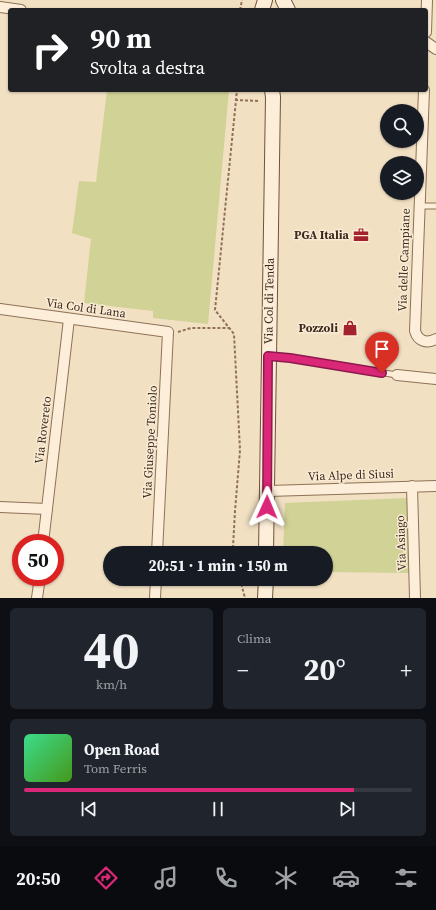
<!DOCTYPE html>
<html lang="it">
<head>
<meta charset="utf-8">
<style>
	:root { --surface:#171b24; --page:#20242c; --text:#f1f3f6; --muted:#9ea1a6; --line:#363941; --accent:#db2777 }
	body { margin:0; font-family:"Source Serif 4",serif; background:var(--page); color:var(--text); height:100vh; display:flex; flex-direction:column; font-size:15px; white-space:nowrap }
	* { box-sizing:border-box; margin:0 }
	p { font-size:13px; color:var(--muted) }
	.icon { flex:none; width:22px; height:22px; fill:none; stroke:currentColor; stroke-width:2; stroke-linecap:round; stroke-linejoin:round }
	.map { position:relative; height:598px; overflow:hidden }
	.drawer { display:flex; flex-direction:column; gap:10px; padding:10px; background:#0d0f14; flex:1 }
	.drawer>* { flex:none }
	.hud { position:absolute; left:8px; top:8px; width:420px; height:84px; border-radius:4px; box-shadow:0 1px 3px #0004; background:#202124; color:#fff; overflow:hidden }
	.controls { position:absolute; left:380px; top:104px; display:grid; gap:8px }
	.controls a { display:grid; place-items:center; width:44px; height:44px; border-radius:50%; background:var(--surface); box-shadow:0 1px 3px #0004; font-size:20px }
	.speed { position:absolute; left:12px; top:534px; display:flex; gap:8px; font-size:20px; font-weight:700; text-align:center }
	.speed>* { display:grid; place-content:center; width:52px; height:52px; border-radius:50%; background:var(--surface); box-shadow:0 1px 3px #0004; line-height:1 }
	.speed .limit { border:6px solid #d22; background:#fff; color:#111 }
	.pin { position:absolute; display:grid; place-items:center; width:34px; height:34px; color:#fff; margin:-41px -17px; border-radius:50% 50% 50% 0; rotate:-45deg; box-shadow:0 0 4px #0007 }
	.pin .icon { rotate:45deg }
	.me { position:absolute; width:44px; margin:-22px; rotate:1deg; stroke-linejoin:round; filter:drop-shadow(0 0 3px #0008) }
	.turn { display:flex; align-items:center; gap:14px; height:84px; padding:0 16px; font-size:18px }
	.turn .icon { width:52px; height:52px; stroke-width:2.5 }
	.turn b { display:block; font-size:28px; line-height:34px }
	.big { font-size:30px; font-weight:700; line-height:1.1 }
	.drawer .tile { flex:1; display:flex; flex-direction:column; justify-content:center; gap:6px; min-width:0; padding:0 14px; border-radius:6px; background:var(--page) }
	.drawer .dial { align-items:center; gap:0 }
	.dial b { font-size:52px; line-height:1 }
	.song { display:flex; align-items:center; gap:12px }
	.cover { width:48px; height:48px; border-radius:6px; background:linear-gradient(135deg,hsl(150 70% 55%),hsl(100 70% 35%)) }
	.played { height:4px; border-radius:2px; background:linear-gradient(90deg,var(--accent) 85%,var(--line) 85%) }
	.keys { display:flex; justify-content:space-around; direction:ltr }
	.heat { display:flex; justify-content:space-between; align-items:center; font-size:22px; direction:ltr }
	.drawer .tiles { flex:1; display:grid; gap:10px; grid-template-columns:1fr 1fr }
	.tile:last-child { grid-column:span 2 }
	.trip { position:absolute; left:103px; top:546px; width:230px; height:40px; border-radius:20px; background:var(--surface); box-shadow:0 1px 3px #0004; font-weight:700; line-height:40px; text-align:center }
	.tabs { display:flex; height:64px; justify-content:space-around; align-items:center; background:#090b0e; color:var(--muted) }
	.tabs .icon { width:28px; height:28px }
	.tabs .active { color:var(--accent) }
	.tabs b { font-size:18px; color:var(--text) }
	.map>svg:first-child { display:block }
</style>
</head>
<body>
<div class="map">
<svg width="436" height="598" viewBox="0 0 436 598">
	<rect width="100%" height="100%" fill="#f2e0c3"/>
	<g fill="#d0d296">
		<polygon points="107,90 229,90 208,324 153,318 153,311 84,303 91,239 72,233 79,181 96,182"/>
		<polygon points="408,498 410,573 326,572 326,553 283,553 285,503"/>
	</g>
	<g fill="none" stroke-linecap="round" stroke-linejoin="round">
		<g stroke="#8f7058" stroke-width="7">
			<g id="service">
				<polyline points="419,206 436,206"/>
				<polyline points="269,356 290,358 397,375"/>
			</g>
		</g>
		<g stroke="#8f7058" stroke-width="12">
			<g id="minor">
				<polyline points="0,7 21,10"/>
				<polyline points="426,32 427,0"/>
				<polyline points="426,42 436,49"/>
				<path d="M424,90L415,331C418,341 426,344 436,339"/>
				<polyline points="0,309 168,332 157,553"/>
				<polyline points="397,375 436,379"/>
				<polyline points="412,486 415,598"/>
				<polyline points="268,491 436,486"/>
				<polyline points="0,507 47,509"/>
				<polyline points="43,543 69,319"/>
				<polyline points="37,598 40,577"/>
				<polyline points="155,598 156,579"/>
			</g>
		</g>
		<g stroke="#71513b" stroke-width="16">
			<g id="secondary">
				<polyline points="283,0 288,10"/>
				<polyline points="262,10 265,0"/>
				<polyline points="266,553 273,97 272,90"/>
				<polyline points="265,598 266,579"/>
			</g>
		</g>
		<g stroke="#8f7058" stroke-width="2" stroke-dasharray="3 2" stroke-linecap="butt">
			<polyline points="240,10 242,0"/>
			<polyline points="235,100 260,101"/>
			<polyline points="178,332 191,328 229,328"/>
			<polyline points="234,553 233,547 235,511 240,450 234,334 215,310 237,90"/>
			<polyline points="240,579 245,598"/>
		</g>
		<use href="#service" stroke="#fceed8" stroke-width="5"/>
		<use href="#minor" stroke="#fceed8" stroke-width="10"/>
		<use href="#secondary" stroke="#fceed8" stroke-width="14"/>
	</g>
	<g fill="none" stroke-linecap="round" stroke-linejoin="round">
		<g stroke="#8e194d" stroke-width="10">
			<polyline id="route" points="267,507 268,356 290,358 382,373"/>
		</g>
		<use href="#route" stroke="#db2777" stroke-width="7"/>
	</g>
	<defs>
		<g id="office-bare" transform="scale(1.2)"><path d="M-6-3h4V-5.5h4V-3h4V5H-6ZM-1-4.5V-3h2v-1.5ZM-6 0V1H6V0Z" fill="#a4212e" stroke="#f9ebd4" stroke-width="2.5" paint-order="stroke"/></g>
		<g id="shop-bare" transform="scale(1.2)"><path d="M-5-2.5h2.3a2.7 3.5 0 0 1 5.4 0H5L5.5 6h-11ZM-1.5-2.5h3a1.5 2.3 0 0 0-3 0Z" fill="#a4212e" stroke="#f9ebd4" stroke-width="2.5" paint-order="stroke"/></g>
	</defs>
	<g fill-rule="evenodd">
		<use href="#office-bare" x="361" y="235"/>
		<use href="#shop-bare" x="350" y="328"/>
	</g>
	<g text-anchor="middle" stroke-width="3" stroke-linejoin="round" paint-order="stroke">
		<g font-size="12" font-weight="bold" fill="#3e2a1d" stroke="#f9ebd4" text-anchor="end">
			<text x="349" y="239">PGA Italia</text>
			<text x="338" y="332">Pozzoli</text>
		</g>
		<g font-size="12" fill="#3e2a1d" stroke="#f9ebd4">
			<text transform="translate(404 260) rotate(-88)" y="4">Via delle Campiane</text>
			<text transform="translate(269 301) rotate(-89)" y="4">Via Col di Tenda</text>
			<text transform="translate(86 308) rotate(8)" y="4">Via Col di Lana</text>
			<text transform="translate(43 430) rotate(-83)" y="4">Via Rovereto</text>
			<text transform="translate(150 442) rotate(-87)" y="4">Via Giuseppe Toniolo</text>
			<text transform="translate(351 475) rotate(-2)" y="4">Via Alpe di Siusi</text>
			<text transform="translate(401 543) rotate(-92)" y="4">Via Asiago</text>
		</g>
	</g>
</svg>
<div class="controls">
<a><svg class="icon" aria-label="search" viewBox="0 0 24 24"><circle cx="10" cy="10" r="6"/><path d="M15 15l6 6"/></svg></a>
<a><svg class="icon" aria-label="layers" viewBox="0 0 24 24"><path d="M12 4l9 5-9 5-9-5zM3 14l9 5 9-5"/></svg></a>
</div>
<div class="speed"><div class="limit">50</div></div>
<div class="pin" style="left:382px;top:373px;background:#d93025"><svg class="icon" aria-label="arrive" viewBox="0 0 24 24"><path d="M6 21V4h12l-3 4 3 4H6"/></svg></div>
<svg class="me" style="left:267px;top:507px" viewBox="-20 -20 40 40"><path d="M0-17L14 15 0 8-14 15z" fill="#db2777" stroke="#fff" stroke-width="4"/></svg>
<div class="trip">20:51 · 1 min · 150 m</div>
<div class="hud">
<div class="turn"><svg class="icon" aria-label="right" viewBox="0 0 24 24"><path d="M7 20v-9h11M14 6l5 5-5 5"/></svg><div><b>90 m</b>Svolta a destra</div></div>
</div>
</div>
<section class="drawer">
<div class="tiles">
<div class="tile dial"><b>40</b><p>km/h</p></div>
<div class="tile"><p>Clima</p>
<div class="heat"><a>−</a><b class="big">20°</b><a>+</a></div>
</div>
<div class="tile">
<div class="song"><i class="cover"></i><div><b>Open Road</b><p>Tom Ferris</p></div></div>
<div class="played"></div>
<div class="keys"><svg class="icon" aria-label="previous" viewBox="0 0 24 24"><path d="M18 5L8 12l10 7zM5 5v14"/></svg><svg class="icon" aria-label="pause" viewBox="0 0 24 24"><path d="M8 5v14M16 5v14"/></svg><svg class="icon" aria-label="next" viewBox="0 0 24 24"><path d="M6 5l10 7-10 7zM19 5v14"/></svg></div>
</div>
</div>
</section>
<nav class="tabs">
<b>20:50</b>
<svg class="icon active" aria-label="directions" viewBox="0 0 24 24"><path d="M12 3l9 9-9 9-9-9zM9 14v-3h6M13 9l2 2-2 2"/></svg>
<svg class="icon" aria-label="music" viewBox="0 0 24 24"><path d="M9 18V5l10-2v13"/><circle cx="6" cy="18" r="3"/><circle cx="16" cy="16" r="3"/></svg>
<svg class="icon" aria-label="phone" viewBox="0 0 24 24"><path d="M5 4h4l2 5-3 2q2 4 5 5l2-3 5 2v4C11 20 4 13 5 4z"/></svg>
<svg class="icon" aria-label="climate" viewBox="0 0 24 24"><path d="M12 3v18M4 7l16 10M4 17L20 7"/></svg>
<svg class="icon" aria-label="car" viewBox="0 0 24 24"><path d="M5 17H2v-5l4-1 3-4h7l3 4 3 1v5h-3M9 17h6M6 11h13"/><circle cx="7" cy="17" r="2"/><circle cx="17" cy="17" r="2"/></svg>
<svg class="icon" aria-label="filters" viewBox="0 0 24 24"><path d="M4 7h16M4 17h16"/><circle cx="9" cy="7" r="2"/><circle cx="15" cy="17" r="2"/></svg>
</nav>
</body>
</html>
